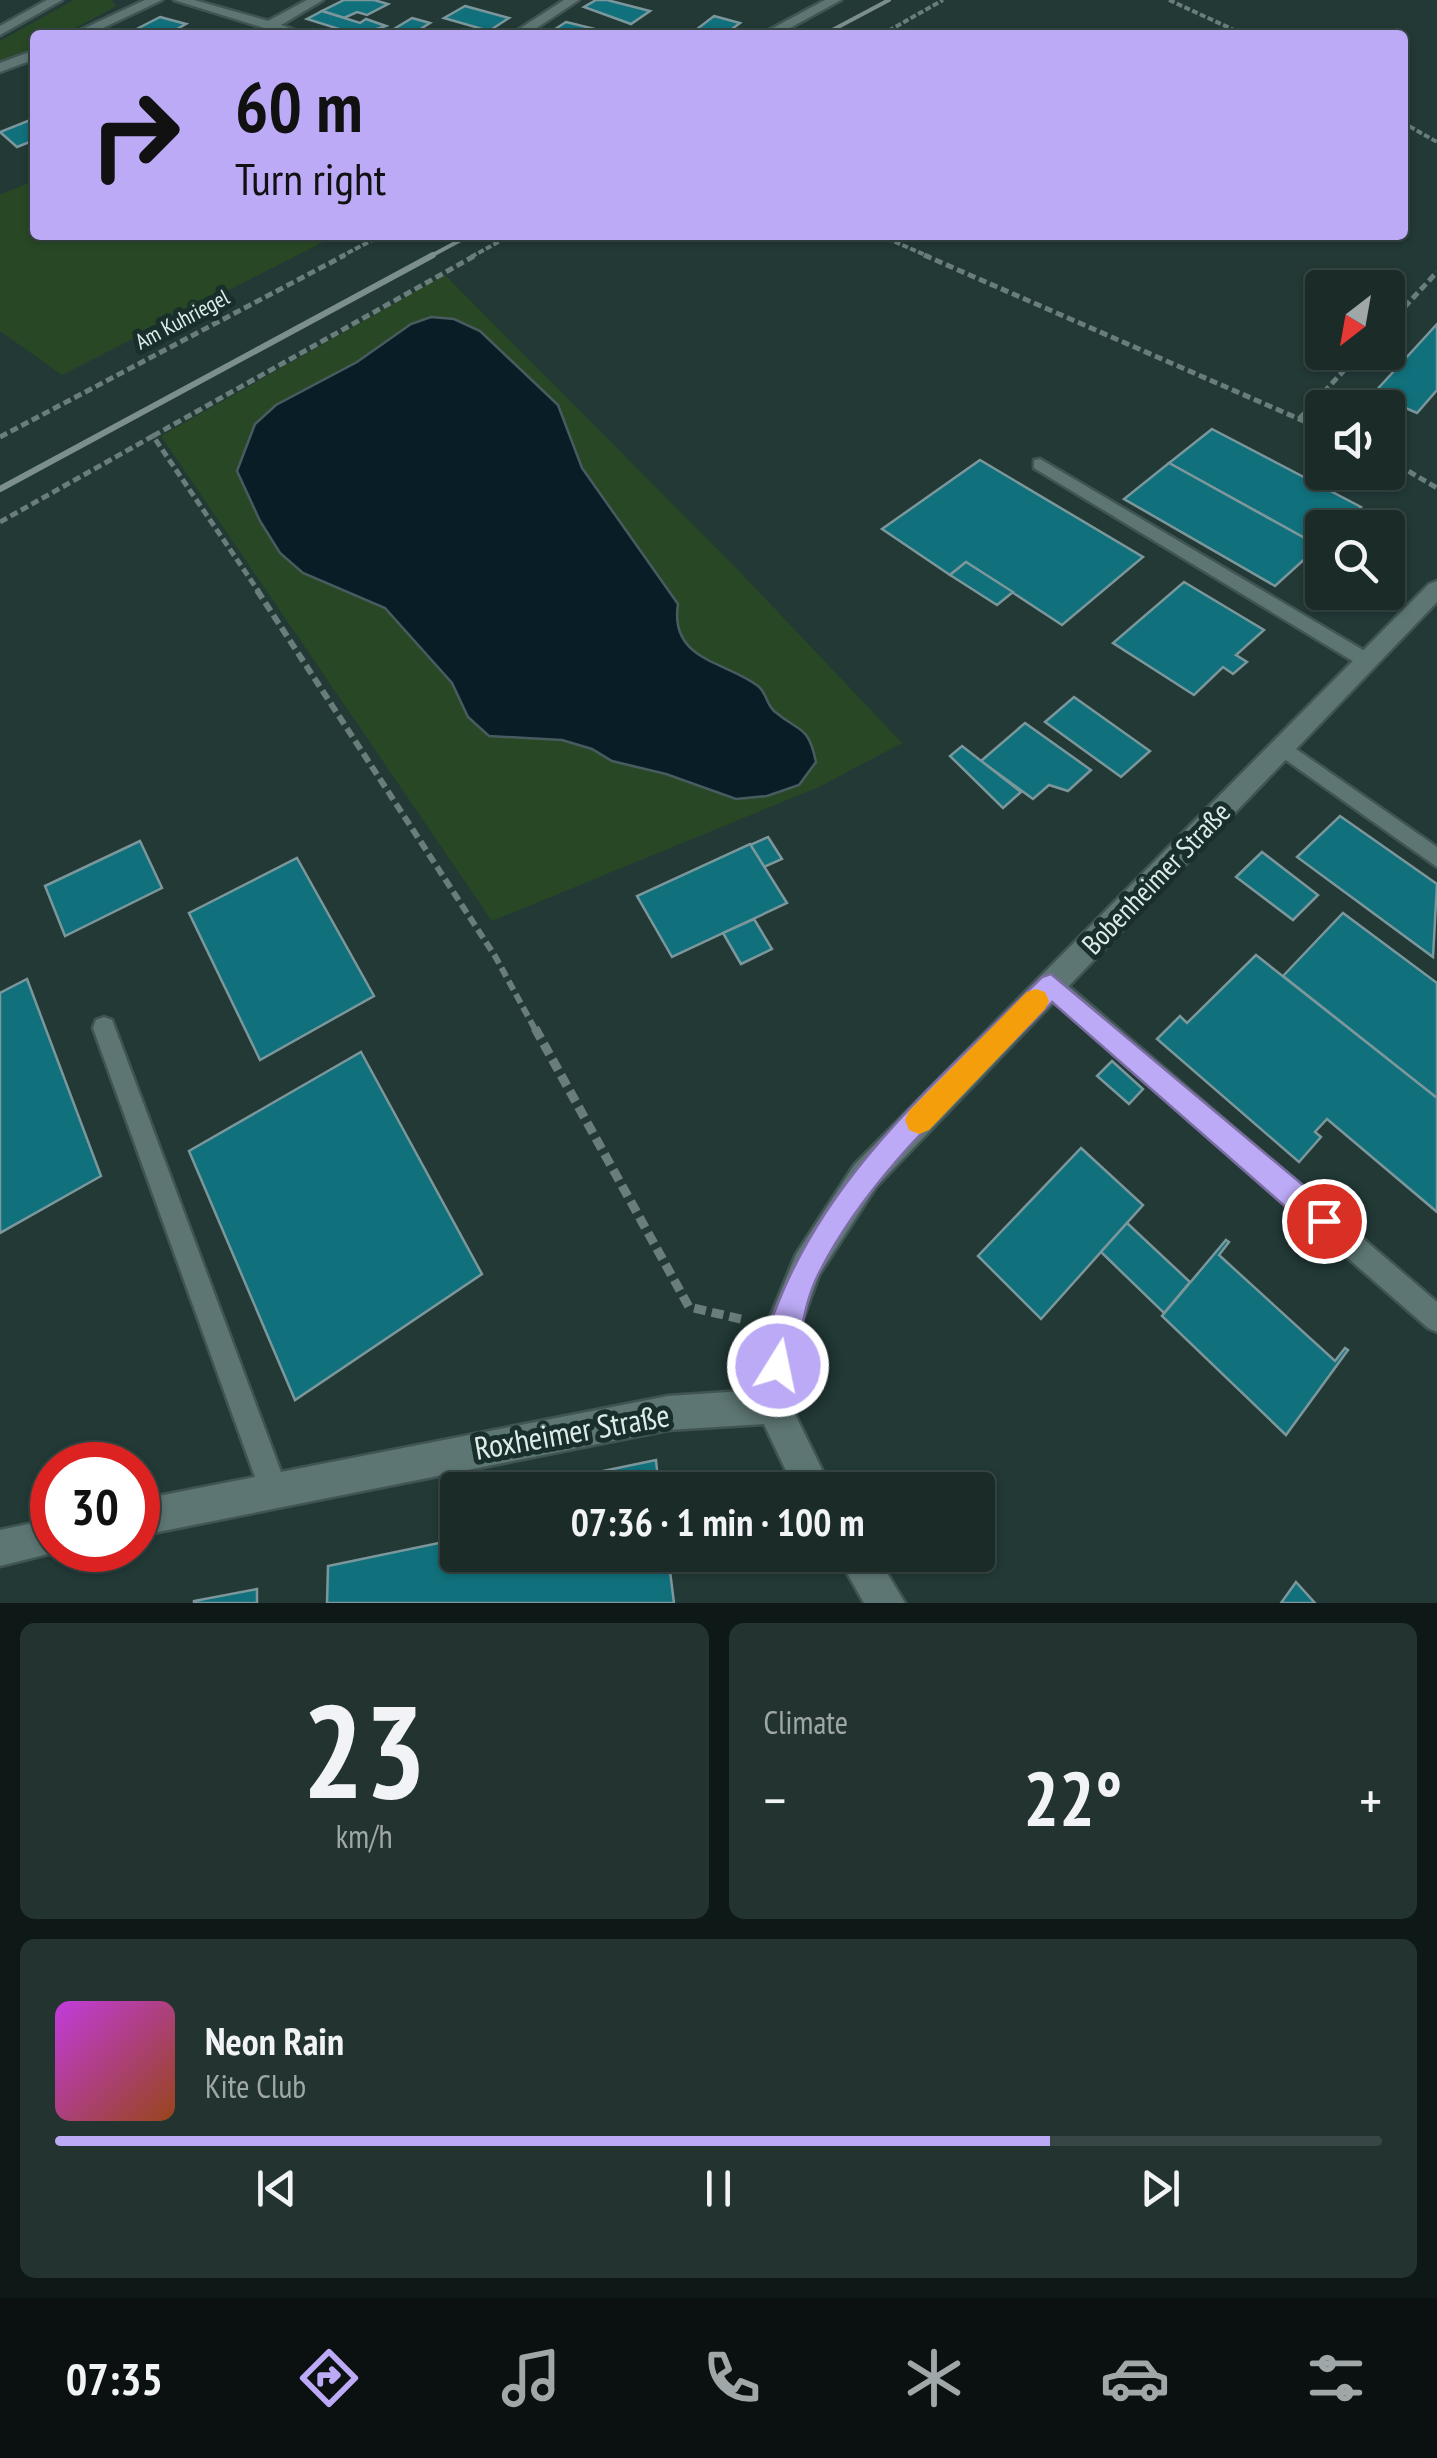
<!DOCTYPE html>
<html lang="en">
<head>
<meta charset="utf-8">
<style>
	:root { --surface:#1a2b28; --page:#233330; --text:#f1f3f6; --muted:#9fa7a8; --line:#384745; --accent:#bcaaf6 }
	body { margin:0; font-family:"PT Sans Narrow",sans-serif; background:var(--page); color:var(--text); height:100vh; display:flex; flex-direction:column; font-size:38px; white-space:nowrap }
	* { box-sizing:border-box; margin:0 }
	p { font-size:32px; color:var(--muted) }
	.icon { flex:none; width:55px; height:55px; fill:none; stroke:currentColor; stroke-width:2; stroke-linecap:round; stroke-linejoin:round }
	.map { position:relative; height:1603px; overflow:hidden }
	.panel { display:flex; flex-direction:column; gap:20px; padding:20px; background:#0e1816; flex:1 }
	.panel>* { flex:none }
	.banner { position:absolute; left:30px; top:30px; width:1378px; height:210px; border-radius:10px; box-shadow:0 2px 8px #0004,0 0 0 2px var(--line); background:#bcaaf6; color:#111; overflow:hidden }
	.needle { width:65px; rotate:211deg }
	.controls { position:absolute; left:1305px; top:270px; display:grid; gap:20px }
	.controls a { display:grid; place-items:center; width:100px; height:100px; border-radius:10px; background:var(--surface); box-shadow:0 2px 8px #0004,0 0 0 2px var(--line); font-size:50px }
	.speed { position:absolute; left:30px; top:1442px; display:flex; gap:20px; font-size:50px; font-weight:700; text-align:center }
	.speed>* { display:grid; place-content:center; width:130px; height:130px; border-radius:50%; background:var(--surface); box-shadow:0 2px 8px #0004,0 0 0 2px var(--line); line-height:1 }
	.speed .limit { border:15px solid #d22; background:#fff; color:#111 }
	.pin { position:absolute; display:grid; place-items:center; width:85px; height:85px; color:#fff; margin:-42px; border:5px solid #fff; border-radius:50%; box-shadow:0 2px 10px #0007 }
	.me { position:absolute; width:110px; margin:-55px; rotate:10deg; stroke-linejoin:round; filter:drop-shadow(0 0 8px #0008) }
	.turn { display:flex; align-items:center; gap:35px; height:210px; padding:0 40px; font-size:45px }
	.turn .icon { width:130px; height:130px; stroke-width:2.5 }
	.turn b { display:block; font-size:70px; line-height:85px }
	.big { font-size:75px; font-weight:700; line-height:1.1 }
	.panel .tile { flex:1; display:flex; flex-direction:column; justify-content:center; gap:15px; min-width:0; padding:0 35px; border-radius:15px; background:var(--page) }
	.panel .dial { align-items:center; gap:0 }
	.dial b { font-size:130px; line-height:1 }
	.song { display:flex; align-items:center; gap:30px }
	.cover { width:120px; height:120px; border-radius:15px; background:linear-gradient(135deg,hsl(290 70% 55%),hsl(20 70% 35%)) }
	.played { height:10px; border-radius:5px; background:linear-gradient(90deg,var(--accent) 75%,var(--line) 75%) }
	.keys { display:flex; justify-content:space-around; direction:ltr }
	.heat { display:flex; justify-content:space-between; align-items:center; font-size:55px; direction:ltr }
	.panel .tiles { flex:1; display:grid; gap:20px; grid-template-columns:1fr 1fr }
	.tile:last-child { grid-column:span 2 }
	.trip { position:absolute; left:440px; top:1472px; width:555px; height:100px; border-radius:10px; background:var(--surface); box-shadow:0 2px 8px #0004,0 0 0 2px var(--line); font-weight:700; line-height:100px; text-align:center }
	.dock { display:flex; height:160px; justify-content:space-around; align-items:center; background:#0a1110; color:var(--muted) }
	.dock .icon { width:70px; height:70px }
	.dock .selected { color:var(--accent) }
	.dock b { font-size:45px; color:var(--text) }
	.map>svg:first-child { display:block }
</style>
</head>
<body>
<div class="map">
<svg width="1437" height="1603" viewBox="0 0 1437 1603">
	<rect width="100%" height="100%" fill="#223936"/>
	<g fill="#284825">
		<polygon points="74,0 111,0 116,6 63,35 35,35 35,47 0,61 0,41"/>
		<polygon points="35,180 35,235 337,235 62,375 0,331 0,195"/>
		<polygon points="445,275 739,571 902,743 819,787 492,921 161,436"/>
	</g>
	<path fill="#081d26" stroke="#485b60" stroke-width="2.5" d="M431,317L454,319L480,331L558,405L582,468L678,604C669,661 726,661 758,686C766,692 767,705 774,711C800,733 808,724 816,762L799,785L767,796L736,799L666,774L612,761L592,749L562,740L489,736L468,717L452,683L385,608L303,573L280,553L260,521L237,471L255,424L276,405L357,362L411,324Z"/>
	<g fill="#10707b" stroke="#7c979b" stroke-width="2.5">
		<polygon points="344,0 374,0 388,4 367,15 357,12 344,18 322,11"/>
		<polygon points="596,0 607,0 650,11 631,24 584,7"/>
		<polygon points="465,6 509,18 489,31 444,18"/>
		<polygon points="322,11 360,23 366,19 386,26 358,35 307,19"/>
		<polygon points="714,16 740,23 724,35 697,29"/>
		<polygon points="160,17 186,24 166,35 125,35"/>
		<polygon points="412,18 430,23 411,35 384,35"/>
		<polygon points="566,22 595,29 588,34 593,35 546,35"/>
		<polygon points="35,118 35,140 17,147 0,132"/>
		<polygon points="1437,324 1437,390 1417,413 1373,394"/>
		<polygon points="1212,429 1361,507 1339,528 1322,528 1319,546 1169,463"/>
		<polygon points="980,460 1143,557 1062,625 966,562 950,575 882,529"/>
		<polygon points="1169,463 1319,546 1275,586 1124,499"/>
		<polygon points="966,562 1013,592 997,605 950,575"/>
		<polygon points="1184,582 1264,630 1236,655 1247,662 1233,674 1223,667 1194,695 1113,643"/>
		<polygon points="1074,697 1150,751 1121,777 1045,722"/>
		<polygon points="1025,723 1091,770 1068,791 1049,785 1033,799 981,761"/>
		<polygon points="962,746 1021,792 1003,808 950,756"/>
		<polygon points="1340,816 1437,884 1433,957 1297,857"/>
		<polygon points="768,837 782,859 764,867 750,845"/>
		<polygon points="140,841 162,888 65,936 45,886"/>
		<polygon points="750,844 787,903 672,957 637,896"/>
		<polygon points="1262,852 1318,895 1293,920 1236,877"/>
		<polygon points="297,858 374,996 260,1060 189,913"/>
		<polygon points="1343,913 1437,983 1437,1098 1283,976"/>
		<polygon points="754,919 772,949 741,964 723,933"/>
		<polygon points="1256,955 1437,1098 1437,1212 1327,1119 1315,1132 1321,1137 1299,1162 1157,1039 1180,1016 1187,1023"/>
		<polygon points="27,979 101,1176 0,1233 0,993"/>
		<polygon points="361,1052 482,1274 295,1400 189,1151"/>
		<polygon points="1112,1061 1143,1089 1129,1104 1097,1076"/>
		<polygon points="1081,1148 1143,1205 1041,1319 978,1256"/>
		<polygon points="1127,1223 1190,1282 1164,1313 1101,1252"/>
		<polygon points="1226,1240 1229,1242 1219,1255 1335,1361 1345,1348 1348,1350 1286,1435 1162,1316"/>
		<polygon points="656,1460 659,1490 605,1490 603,1471"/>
		<polygon points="458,1539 458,1555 668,1555 674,1603 327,1603 328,1566"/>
		<polygon points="1296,1582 1315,1603 1281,1603"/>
		<polygon points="257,1589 257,1603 194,1603 194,1601"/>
	</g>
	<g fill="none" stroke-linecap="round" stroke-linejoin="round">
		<g stroke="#405553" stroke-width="5">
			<g id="lane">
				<polygon points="1040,459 1373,656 1376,661 1373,666 1361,666 1034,468 1034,460"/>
				<polygon points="1283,740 1437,847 1437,867 1276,753 1273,748"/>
				<polygon points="1051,975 1059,978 1437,1302 1437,1332 1428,1328 1043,992 1040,985 1043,978"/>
				<polygon points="104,1017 112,1020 115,1028 287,1488 283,1498 273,1502 263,1498 259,1488 93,1028 96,1020"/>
			</g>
		</g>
		<g stroke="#405553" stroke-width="5">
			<g id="street">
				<polygon points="47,0 62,0 0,35 0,26"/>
				<polygon points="145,0 162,0 88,35 70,35"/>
				<polygon points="174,0 194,0 268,21 307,0 323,0 281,25 308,35 287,35"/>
				<polygon points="564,0 579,0 526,35 510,35"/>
				<polygon points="825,0 841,0 777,35 760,35"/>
				<polygon points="35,50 35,59 0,72 0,63"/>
				<polygon points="1437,581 1437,602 876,1187 819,1275 800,1327 790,1404 832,1490 795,1490 764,1424 668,1430 138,1536 138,1500 668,1396 758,1390 766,1327 796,1254 854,1165 1429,584"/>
				<polygon points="52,1519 52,1550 64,1550 0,1566 0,1530"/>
				<polygon points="837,1555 876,1555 905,1603 864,1603"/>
			</g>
		</g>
		<g stroke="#697d7a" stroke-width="4" stroke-dasharray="6 2.5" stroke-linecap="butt">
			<polyline points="1169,0 1245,35"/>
			<polyline points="881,35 943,0"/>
			<polyline points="1402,122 1437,142"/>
			<polyline points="879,235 930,257"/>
			<polyline points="340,257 382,235"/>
			<polyline points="471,257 511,235"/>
		</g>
		<g stroke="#697d7a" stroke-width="5" stroke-dasharray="8 4" stroke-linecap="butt">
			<polyline points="924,255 1322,429"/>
			<polyline points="1388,325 1437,272"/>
			<polyline points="1299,419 1361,352"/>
			<polyline points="153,436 476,255"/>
			<polyline points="0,437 345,255"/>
			<polyline points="1388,459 1437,488"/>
			<polyline points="0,522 153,436 259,592"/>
		</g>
		<polyline stroke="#697d7a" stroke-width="6" stroke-dasharray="10 5" stroke-linecap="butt" points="257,590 495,956 536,1031"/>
		<polyline stroke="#697d7a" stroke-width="9" stroke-dasharray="12 6" stroke-linecap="butt" points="535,1028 689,1307 745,1320"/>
		<use href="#lane" fill="#5d7673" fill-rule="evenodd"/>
		<use href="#street" fill="#5d7673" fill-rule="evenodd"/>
		<g stroke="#7c8f8c" stroke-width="4">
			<polyline points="823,35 889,0"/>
			<polyline points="429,257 470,235"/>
		</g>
		<polyline stroke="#7c8f8c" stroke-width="6" points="0,489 433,255"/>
	</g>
	<path fill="#bcaaf6" stroke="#7a6ea0" stroke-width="2.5" d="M1051,974L1334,1211L1338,1221L1334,1231L1324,1235L1313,1231L1052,1002C971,1086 871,1168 818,1275C801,1309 802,1345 789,1377L778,1382L767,1377C758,1354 769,1325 778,1303C832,1167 941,1079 1042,977Z"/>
	<polygon fill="#f59e0b" points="1036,989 1045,992 1049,1001 1045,1009 929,1130 919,1134 909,1130 905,1120 909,1111 1027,992"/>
	<g text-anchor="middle" stroke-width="10" stroke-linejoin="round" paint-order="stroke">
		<g font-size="22" fill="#deece9" stroke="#182f2c">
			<text transform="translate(182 319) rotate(-28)" y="8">Am Kuhriegel</text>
		</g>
		<g font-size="28" fill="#deece9" stroke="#182f2c">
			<text transform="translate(1156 878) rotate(-46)" y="10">Bobenheimer Straße</text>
		</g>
		<g font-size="32" fill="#deece9" stroke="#182f2c">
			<text transform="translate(572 1432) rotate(-10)" y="11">Roxheimer Straße</text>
		</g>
	</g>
</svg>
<div class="controls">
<a><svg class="needle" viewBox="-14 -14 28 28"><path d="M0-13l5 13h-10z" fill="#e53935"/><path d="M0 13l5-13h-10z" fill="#9fa7a8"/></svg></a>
<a><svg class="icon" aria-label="sound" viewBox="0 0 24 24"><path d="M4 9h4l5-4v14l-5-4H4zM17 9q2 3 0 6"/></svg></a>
<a><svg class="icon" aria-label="search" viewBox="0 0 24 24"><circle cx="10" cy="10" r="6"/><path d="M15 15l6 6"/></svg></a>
</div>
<div class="speed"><div class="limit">30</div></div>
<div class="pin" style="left:1324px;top:1221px;background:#d93025"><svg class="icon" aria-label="arrive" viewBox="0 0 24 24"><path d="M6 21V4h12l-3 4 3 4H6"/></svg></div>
<svg class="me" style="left:778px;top:1366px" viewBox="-20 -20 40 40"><circle r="17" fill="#bcaaf6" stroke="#fff" stroke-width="3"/><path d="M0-11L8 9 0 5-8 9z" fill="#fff"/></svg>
<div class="trip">07:36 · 1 min · 100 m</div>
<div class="banner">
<div class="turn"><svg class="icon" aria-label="right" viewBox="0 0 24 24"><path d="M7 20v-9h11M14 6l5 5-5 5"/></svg><div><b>60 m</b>Turn right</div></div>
</div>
</div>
<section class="panel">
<div class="tiles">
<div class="tile dial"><b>23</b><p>km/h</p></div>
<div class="tile"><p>Climate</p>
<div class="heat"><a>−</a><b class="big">22°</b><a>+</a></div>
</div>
<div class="tile">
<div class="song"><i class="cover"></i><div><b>Neon Rain</b><p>Kite Club</p></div></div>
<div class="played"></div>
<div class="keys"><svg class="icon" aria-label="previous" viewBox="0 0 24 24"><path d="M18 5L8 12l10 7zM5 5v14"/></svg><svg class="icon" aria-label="pause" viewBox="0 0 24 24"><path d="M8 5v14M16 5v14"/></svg><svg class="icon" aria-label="next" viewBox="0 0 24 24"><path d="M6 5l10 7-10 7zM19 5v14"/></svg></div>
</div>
</div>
</section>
<nav class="dock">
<b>07:35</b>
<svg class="icon selected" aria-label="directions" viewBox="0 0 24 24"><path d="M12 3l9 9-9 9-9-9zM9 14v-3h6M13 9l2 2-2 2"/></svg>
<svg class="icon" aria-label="music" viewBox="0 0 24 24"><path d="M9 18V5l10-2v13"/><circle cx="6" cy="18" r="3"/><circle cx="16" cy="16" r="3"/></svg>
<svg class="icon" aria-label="phone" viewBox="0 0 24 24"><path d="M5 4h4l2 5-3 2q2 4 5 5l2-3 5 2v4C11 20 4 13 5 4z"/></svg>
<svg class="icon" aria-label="climate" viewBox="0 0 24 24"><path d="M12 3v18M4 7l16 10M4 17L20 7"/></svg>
<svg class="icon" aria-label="car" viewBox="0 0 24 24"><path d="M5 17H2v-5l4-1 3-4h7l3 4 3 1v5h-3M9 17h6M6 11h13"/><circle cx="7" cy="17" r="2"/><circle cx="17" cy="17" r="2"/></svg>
<svg class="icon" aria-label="filters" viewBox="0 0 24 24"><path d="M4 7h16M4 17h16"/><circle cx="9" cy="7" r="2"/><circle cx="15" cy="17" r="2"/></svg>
</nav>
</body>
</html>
